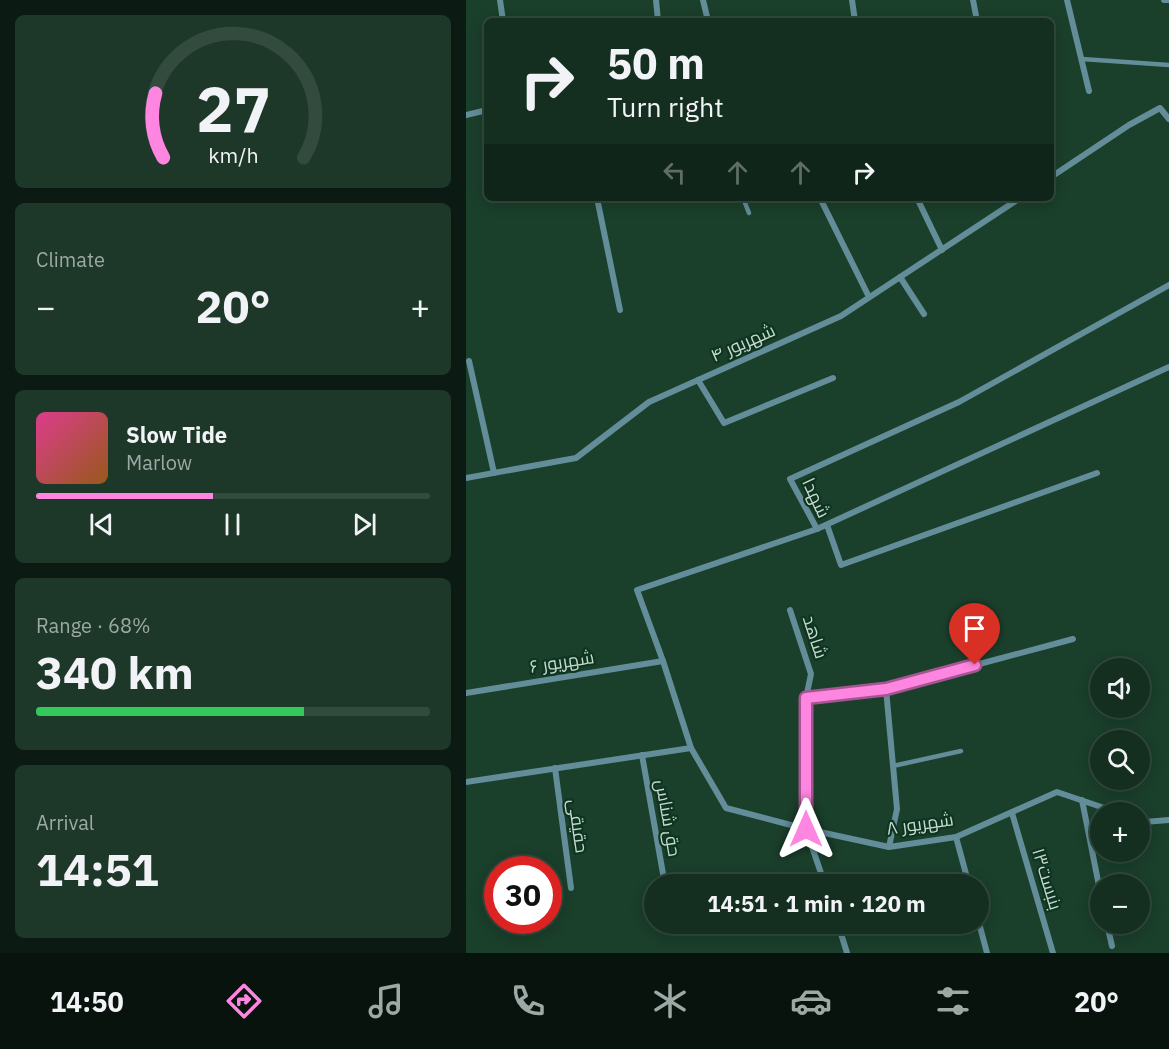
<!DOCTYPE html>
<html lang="en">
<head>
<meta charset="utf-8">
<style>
	:root { --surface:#142f20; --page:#1d3729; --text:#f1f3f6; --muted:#9da9a5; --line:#334a3e; --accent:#fe85e0 }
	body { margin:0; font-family:"IBM Plex Sans",Cairo,sans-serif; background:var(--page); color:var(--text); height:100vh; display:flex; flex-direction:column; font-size:22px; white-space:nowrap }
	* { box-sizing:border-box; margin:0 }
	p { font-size:20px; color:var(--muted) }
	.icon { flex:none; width:33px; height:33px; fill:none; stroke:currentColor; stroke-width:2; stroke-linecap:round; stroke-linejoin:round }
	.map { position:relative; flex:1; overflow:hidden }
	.panel { display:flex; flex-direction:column; gap:15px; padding:15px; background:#0b1a12; width:466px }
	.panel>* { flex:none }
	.hud { position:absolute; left:18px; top:18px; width:570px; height:183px; border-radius:9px; box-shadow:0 3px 15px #0003,0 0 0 2px var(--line); background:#142f20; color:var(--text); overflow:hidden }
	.controls { position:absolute; left:624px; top:658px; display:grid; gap:12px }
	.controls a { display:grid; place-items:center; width:60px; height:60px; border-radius:50%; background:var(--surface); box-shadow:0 3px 15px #0003,0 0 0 2px var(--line); font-size:30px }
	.speed { position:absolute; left:18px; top:856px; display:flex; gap:12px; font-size:30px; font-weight:700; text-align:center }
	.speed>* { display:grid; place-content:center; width:78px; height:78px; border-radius:50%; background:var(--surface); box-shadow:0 3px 15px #0003,0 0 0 2px var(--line); line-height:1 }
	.speed .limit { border:9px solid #d22; background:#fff; color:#111 }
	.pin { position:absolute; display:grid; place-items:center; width:51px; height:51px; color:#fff; margin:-62px -26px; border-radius:50% 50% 50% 0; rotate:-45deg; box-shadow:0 0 6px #0007 }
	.pin .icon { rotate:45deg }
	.me { position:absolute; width:66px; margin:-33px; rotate:0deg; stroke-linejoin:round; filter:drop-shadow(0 0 4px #0008) }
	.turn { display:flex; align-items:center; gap:21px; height:126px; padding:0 24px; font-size:27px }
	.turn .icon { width:78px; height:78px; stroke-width:2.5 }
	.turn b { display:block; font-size:42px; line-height:51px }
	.lanes { display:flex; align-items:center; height:57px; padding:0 24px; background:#0003; justify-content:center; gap:30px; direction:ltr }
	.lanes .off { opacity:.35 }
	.big { font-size:45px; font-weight:800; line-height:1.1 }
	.panel .tile { flex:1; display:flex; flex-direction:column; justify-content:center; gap:9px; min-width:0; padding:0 21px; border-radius:9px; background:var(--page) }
	.panel .dial { align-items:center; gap:0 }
	.dial svg { height:156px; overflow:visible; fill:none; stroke:var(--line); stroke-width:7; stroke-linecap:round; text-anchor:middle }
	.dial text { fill:var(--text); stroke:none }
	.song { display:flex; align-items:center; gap:18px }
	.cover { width:72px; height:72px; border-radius:9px; background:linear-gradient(135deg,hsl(330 70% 55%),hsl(30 70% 35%)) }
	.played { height:6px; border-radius:3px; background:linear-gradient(90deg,var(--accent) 45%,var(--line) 45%) }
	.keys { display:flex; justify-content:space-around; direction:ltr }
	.heat { display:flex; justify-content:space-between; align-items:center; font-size:33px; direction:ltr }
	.charge { height:9px; border-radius:4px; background:linear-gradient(90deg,#34c759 68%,var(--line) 0) }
	.trip { position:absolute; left:178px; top:874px; width:345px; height:60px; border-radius:30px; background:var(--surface); box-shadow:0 3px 15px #0003,0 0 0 2px var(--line); font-weight:800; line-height:60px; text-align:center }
	.dock { display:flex; height:96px; justify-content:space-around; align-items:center; background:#08130d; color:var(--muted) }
	.dock .icon { width:42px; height:42px }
	.dock .selected { color:var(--accent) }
	.dock b { font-size:27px; color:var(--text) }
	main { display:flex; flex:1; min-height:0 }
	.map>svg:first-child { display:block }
</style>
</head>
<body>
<main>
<section class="panel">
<div class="tile dial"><svg viewBox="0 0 100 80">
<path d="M14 69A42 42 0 1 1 86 69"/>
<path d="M14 69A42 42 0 0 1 10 36" stroke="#fe85e0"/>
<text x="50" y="56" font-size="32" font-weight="700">27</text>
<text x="50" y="72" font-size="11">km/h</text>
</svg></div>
<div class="tile"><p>Climate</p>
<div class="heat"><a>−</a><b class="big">20°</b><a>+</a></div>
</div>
<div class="tile">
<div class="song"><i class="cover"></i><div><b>Slow Tide</b><p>Marlow</p></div></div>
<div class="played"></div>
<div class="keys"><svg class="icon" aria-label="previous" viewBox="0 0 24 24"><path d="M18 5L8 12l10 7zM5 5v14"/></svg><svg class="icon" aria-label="pause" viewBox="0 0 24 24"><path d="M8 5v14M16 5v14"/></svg><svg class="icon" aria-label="next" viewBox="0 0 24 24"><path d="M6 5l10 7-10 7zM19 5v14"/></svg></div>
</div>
<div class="tile"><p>Range · 68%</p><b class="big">340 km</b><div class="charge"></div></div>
<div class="tile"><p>Arrival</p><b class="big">14:51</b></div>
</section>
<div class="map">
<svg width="703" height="953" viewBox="0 0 703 953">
	<rect width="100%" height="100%" fill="#1a3f2b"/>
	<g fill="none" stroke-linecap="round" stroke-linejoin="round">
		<g stroke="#628d99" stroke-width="4.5">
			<polyline points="616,59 703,65"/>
			<polyline points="277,198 283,213"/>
			<polyline points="427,766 495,751"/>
		</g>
		<g stroke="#628d99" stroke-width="6">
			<polyline points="34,0 37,21"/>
			<polyline points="190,0 192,21"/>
			<polyline points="237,0 242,21"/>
			<polyline points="386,0 389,21"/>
			<polyline points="507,0 511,21"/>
			<polyline points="601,0 623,91"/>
			<polyline points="698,0 703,0"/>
			<polyline points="0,115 21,110"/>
			<polyline points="585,177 663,125 694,108 703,119"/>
			<polyline points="131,198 154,310"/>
			<polyline points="354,198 403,297"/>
			<polyline points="451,198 476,250"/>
			<polyline points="434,277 458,314"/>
			<polyline points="3,361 28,473"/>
			<polyline points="232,380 258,423 367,378"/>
			<polyline points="0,478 110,458 183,402 375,316 554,198"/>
			<polyline points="361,525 375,565 631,473"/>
			<polyline points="351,529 703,367"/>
			<polyline points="324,610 345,674 340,698 340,829 359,885"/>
			<polyline points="420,689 431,809 423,847"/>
			<polyline points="0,693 197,661"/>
			<polyline points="340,698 420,689 607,639"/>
			<polyline points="176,755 199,885"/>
			<polyline points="89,768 105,888"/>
			<polyline points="0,782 225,748"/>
			<polyline points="616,800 634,891"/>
			<polyline points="546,813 587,953"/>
			<polyline points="653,813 591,792 490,837 423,847 340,829 260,808 225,748 197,661 171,590 351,529 324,479 493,402 703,285"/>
			<polyline points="674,820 678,822 703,820"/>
			<polyline points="490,837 503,885"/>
			<polyline points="513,923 521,953"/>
			<polyline points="372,924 381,953"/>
			<polyline points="641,924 646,946"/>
		</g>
	</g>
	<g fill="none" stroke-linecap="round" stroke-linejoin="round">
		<g stroke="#a55692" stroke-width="15">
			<polyline id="route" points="340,829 340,698 420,689 509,665"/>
		</g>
		<use href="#route" stroke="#fe85e0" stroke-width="10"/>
	</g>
	<g text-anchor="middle" stroke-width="4.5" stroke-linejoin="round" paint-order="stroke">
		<g font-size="18" fill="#c6dacd" stroke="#0e3521">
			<text transform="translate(277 343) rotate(-24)" y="6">شهریور ۴</text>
			<text transform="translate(350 498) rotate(65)" y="6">شهدا</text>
			<text transform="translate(349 637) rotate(72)" y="6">شاهد</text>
			<text transform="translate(96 662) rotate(-9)" y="6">شهریور ۶</text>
			<text transform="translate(202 818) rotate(80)" y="6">حق شناس</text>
			<text transform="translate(454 824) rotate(-8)" y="6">شهریور ۸</text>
			<text transform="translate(112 826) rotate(82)" y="6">حقیقی</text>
			<text transform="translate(581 879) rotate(73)" y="6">بنبست۱۳</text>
		</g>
	</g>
</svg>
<div class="controls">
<a><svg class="icon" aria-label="sound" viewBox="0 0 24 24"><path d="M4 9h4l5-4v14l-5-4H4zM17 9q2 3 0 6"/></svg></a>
<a><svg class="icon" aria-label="search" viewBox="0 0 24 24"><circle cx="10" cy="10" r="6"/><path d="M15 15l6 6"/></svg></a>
<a>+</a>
<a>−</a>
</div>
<div class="speed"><div class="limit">30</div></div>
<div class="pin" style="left:509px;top:665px;background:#d93025"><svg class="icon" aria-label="arrive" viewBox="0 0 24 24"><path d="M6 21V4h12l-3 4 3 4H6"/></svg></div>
<svg class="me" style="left:340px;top:829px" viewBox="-20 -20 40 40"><path d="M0-17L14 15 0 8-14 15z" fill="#fe85e0" stroke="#fff" stroke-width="4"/></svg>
<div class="trip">14:51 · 1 min · 120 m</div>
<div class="hud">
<div class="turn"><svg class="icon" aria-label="right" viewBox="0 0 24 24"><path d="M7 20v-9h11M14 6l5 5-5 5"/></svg><div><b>50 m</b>Turn right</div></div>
<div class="lanes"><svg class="icon off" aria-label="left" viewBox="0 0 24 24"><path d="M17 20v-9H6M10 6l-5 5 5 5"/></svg><svg class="icon off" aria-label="ahead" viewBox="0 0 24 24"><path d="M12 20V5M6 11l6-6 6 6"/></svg><svg class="icon off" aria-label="ahead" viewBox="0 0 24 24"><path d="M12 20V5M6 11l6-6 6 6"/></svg><svg class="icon" aria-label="right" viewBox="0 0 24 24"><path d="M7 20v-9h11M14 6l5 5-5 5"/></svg></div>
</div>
</div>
</main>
<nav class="dock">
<b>14:50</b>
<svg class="icon selected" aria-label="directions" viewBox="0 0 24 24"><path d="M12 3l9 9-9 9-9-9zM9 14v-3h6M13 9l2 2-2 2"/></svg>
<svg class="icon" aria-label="music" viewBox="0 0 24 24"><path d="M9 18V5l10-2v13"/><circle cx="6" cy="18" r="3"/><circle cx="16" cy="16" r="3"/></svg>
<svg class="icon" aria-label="phone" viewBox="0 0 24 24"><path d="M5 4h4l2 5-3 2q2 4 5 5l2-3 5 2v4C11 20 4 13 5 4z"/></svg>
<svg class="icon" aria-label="climate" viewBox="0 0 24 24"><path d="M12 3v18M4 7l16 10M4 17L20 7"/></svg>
<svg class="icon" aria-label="car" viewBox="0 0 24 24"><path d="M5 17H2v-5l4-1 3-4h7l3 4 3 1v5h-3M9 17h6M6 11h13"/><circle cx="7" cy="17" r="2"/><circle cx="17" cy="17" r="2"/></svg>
<svg class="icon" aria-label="filters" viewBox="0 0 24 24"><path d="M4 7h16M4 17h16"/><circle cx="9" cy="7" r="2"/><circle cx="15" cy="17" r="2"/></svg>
<b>20°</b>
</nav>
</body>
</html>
